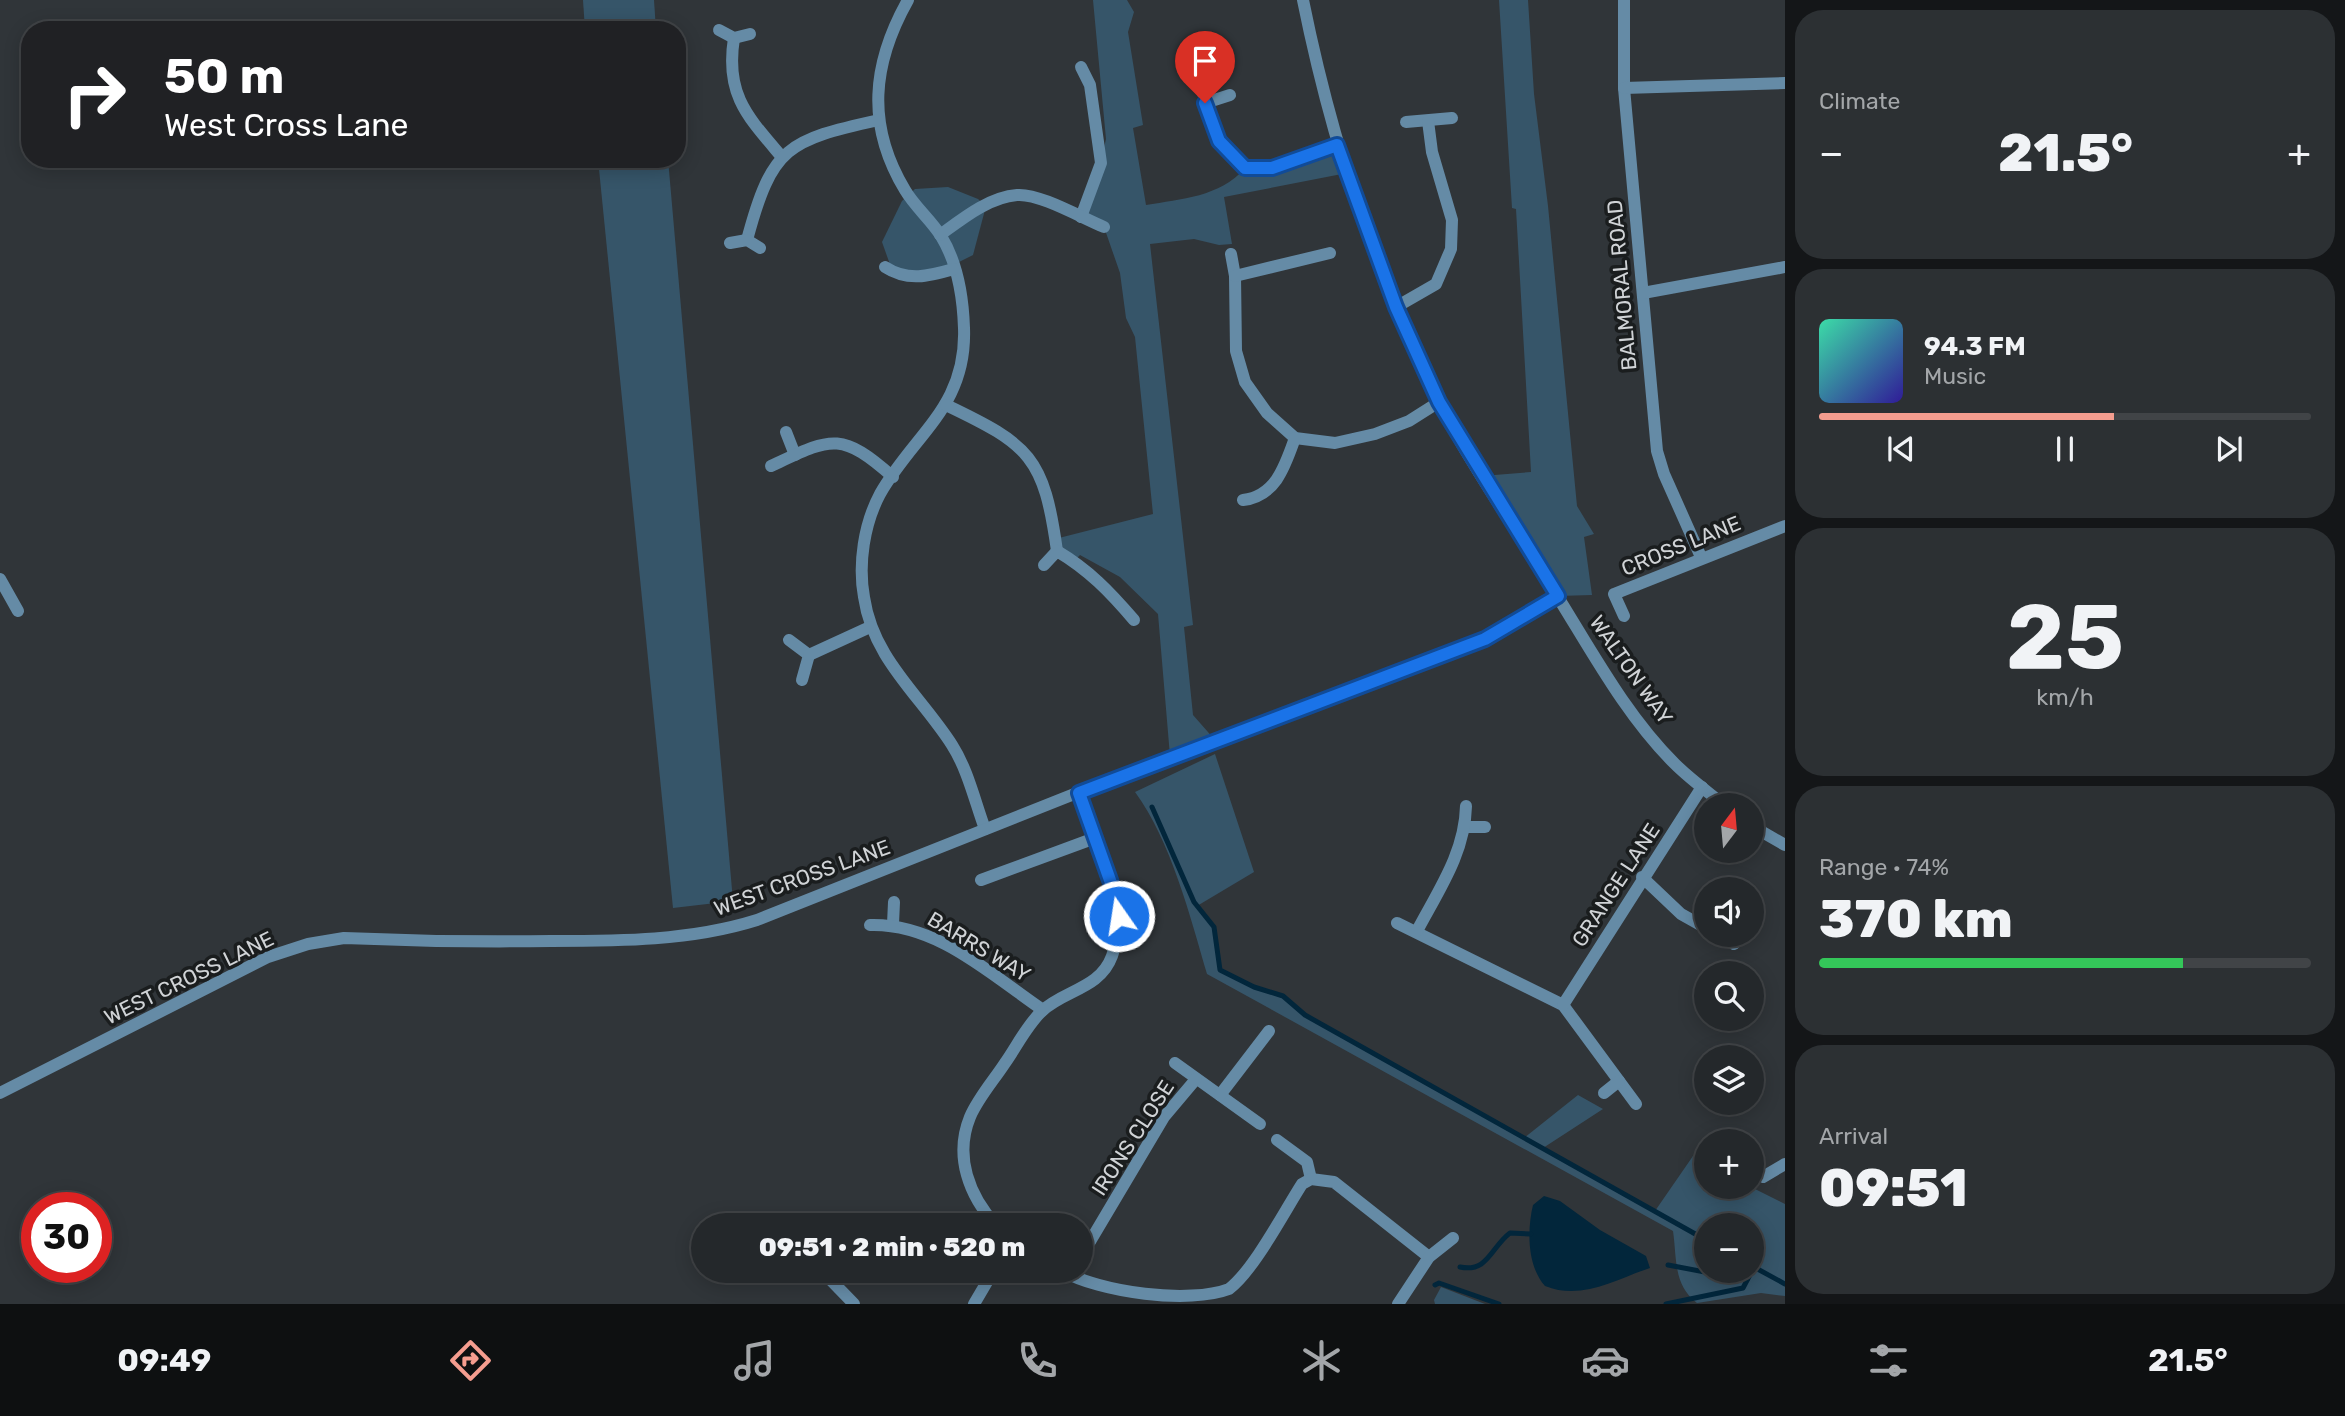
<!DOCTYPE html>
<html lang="en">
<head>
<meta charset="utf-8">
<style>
	:root { --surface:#24282b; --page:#2c3033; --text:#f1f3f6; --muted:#a3a6a9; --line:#414447; --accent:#f59d8f }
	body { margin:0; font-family:Rubik,sans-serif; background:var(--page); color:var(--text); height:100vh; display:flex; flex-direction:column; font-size:26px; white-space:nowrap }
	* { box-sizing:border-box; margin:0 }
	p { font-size:23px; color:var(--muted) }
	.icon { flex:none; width:38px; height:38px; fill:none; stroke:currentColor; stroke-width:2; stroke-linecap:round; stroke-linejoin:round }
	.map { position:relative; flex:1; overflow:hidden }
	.details { display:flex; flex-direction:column; gap:10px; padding:10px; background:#141618; width:560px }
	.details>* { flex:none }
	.banner { position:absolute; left:21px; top:21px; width:665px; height:147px; border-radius:28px; box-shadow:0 4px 18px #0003,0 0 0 2px var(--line); background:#202124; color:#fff; overflow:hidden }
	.needle { width:46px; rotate:16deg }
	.tools { position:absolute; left:1694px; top:793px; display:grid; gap:14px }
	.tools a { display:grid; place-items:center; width:70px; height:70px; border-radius:50%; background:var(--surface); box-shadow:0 4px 18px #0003,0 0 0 2px var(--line); font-size:35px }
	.speed { position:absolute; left:21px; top:1192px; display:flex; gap:14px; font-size:35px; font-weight:700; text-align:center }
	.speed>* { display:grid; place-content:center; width:91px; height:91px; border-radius:50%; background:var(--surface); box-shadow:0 4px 18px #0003,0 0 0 2px var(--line); line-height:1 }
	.speed .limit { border:10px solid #d22; background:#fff; color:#111 }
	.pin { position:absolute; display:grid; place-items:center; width:60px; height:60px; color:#fff; margin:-72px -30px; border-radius:50% 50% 50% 0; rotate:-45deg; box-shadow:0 0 7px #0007 }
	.pin .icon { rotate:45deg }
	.me { position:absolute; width:77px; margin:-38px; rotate:347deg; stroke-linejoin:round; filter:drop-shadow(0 0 5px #0008) }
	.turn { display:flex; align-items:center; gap:24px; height:147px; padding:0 28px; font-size:32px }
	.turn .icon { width:91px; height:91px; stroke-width:2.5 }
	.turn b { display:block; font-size:49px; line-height:60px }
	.big { font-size:52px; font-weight:800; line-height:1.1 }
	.details .widget { flex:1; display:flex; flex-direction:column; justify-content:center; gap:10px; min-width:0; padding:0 24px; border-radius:28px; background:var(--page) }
	.details .dial { align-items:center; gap:0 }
	.dial b { font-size:91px; line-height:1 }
	.song { display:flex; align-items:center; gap:21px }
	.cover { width:84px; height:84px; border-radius:10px; background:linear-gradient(135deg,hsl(160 70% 55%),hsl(250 70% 35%)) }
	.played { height:7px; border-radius:4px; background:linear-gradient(90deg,var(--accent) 60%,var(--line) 60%) }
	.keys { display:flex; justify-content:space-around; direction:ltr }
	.heat { display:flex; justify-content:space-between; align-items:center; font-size:38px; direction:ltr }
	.charge { height:10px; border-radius:5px; background:linear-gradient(90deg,#34c759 74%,var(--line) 0) }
	.trip { position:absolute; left:691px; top:1213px; width:402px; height:70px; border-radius:35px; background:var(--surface); box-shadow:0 4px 18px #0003,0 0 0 2px var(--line); font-weight:800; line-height:70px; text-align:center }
	.tab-bar { display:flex; height:112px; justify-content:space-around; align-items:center; background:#0e1011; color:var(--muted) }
	.tab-bar .icon { width:49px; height:49px }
	.tab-bar .current { color:var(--accent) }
	.tab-bar b { font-size:32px; color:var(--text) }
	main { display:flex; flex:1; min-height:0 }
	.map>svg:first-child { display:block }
</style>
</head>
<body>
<main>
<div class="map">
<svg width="1785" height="1304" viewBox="0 0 1785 1304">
	<rect width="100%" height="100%" fill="#303539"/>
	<g fill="#365569" fill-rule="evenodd">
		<polygon points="583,0 654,0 656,30 585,30"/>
		<path d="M1093,0H1127L1134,12L1128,32L1143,125L1133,128L1146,205C1181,199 1220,197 1245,168L1257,170L1337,145L1347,173L1224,197L1232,244L1219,245L1194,239L1150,244L1193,625L1184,627L1193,715L1215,740L1170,756L1158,614L1120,577L1080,555L1074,561L1055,539L1153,514L1135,337L1126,318L1120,273L1104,227L1081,217L1098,174L1106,139Z"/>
		<polygon points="1499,0 1528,0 1534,94 1548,206 1577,506 1594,534 1584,537 1592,595 1558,596 1482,476 1531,472 1516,209 1512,208"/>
		<polygon points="598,159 668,159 733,901 673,908"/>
		<polygon points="948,187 978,199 986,206 973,255 933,275 893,273 882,242 902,201 915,189"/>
		<path d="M1215,754L1254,872L1197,906L1214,927L1220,970L1254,987L1283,996L1305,1015L1524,1138L1578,1095L1603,1109L1543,1148L1655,1211L1693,1156L1706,1163V1186L1751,1187L1785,1204V1296L1761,1293L1697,1303C1673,1285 1677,1258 1673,1231L1207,974C1190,916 1171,841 1135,792ZM1706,1225H1752V1270H1706Z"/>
		<polygon points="1441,1287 1485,1304 1435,1304 1434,1300"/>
	</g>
	<path fill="#02263b" d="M1544,1196L1560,1201L1600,1230L1646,1256L1650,1268C1616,1279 1582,1301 1545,1286C1527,1266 1527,1230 1533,1205Z"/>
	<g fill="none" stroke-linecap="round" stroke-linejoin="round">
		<g stroke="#02263b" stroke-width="5">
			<polyline points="1152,807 1194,902 1214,927 1220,970 1254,987 1283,996 1305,1015 1706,1240"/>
			<polyline points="1668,1265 1747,1280"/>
			<polyline points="1752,1266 1785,1284"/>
			<path d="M1460,1267C1488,1273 1491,1247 1510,1233L1531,1234"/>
			<polyline points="1435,1285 1439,1283 1499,1304"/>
			<polyline points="1666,1304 1743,1288 1754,1267"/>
		</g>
		<g stroke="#658ba6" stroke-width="12">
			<path d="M908,0C872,64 866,125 905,190C915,207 931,220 941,236C957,262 963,297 964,328C967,407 914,434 880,494C864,524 858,564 864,597C873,659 920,695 952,745C968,770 975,802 985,829"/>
			<path d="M1303,0C1331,139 1375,274 1438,401C1471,465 1513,525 1551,586C1589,646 1625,715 1675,764C1690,779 1708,792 1724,805"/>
			<polyline points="1624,0 1624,88 1657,451 1664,474 1701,557"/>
			<polyline points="719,30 734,38 750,34"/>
			<path d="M734,38C725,94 747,116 781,156"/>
			<path d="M1199,77C1208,114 1215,142 1245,168H1272L1337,145"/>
			<polyline points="1624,88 1785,83"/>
			<polyline points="1205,103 1230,95"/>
			<polyline points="1406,122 1452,118"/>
			<polyline points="1081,217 1101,163 1090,85 1081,67"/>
			<path d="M940,235C962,219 989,197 1017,195C1039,193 1082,218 1104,227"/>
			<path d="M747,240C772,146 788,140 879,120"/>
			<polyline points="730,243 747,240 760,248"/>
			<polyline points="1231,254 1235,276 1236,351 1245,382 1267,413 1295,438 1335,443 1375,434 1409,421 1439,402"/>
			<path d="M885,267C908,282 929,276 954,269"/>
			<polyline points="1235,276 1330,253"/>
			<polyline points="1643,293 1785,267"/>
			<polyline points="1396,307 1436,284 1451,249 1452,220 1432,152 1428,121"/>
			<path d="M946,405C1030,445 1044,457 1057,551"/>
			<polyline points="786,432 795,455"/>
			<path d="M771,466C831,438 840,430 893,477"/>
			<path d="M1243,500C1276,496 1285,466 1295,438"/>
			<path d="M1044,565L1057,551C1089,570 1110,592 1134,620"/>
			<polyline points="0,579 18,611"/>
			<polyline points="1624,616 1614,594 1785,526"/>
			<polyline points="789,640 809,655 802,680"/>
			<polyline points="809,655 870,627"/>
			<polyline points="1752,826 1785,845"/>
			<polyline points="1466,827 1485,827"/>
			<polyline points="1642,877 1681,914 1706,928"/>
			<polyline points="981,880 1095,838"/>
			<polyline points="1397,923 1563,1005 1636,1104"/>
			<polyline points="893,924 894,902"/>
			<path d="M870,925C937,923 990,974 1043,1010"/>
			<path d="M1417,931C1438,891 1465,853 1466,806"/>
			<polyline points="1717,934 1734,944"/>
			<polyline points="1563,1005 1702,787"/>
			<polyline points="1175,1063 1260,1124"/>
			<path d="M0,1093L268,957L308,944L344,938C413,941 482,942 551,941C620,941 690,941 757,920L1170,756L1485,639L1558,596"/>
			<polyline points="1604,1093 1619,1081"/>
			<polyline points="1220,1095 1269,1031"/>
			<polyline points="1277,1140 1307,1162 1311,1179"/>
			<polyline points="1763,1177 1785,1164"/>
			<path d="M996,1225C969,1196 954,1156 970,1117C978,1098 994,1080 1005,1063C1017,1046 1027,1025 1042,1011C1064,990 1100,989 1112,956C1132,902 1097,843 1079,792"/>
			<polyline points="1082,1255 1164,1117 1196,1079"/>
			<path d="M1061,1270C1100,1293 1190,1304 1229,1289C1254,1270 1284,1212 1302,1184L1311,1179L1334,1182L1429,1257"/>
			<polyline points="824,1273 854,1304"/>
			<polyline points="974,1304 994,1270"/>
			<polyline points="1398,1304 1429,1257 1453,1238"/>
		</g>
	</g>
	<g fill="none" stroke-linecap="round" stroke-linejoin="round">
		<g stroke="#114b97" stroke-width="18">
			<polyline id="route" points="1119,916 1116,897 1079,793 1485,639 1558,596 1439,402 1396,307 1337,145 1272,168 1245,168 1219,141 1205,103"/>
		</g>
		<use href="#route" stroke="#1a73e8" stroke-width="12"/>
	</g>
	<g text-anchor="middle" stroke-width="7" stroke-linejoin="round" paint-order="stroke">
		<g font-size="21" fill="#d0d3d6" stroke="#1a1d1e">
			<text transform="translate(1622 285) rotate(-95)" y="7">BALMORAL ROAD</text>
			<text transform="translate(1681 546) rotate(-22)" y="7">CROSS LANE</text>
			<text transform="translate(1631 670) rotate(55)" y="7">WALTON WAY</text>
			<text transform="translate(802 878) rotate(-20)" y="7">WEST CROSS LANE</text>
			<text transform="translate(1616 885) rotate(-57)" y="7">GRANGE LANE</text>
			<text transform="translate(979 947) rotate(31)" y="7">BARRS WAY</text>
			<text transform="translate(189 978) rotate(-26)" y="7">WEST CROSS LANE</text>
			<text transform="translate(1133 1138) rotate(-57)" y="7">IRONS CLOSE</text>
		</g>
	</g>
</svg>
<div class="tools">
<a><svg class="needle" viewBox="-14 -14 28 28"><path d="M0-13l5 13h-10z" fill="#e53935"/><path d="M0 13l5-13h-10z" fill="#a3a6a9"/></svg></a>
<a><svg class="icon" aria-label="sound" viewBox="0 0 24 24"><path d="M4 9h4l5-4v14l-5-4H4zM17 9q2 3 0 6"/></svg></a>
<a><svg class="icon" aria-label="search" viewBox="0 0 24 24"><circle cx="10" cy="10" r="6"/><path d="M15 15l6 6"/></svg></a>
<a><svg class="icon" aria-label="layers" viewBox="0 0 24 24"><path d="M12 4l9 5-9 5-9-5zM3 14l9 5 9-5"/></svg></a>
<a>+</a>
<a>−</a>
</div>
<div class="speed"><div class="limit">30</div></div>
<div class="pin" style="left:1205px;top:103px;background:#d93025"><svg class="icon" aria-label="arrive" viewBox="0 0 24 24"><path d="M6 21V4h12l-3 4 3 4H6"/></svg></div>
<svg class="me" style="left:1119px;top:916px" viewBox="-20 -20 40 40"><circle r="17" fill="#1a73e8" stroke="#fff" stroke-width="3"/><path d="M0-11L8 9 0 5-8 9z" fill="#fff"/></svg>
<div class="trip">09:51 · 2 min · 520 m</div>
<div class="banner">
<div class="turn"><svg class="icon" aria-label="right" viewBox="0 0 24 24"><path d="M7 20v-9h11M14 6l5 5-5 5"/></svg><div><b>50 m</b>West Cross Lane</div></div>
</div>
</div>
<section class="details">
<div class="widget"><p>Climate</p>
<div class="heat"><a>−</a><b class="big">21.5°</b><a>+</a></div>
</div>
<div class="widget">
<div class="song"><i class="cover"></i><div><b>94.3 FM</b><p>Music</p></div></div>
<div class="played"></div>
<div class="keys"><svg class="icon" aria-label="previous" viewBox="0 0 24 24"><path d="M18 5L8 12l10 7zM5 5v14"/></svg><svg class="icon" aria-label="pause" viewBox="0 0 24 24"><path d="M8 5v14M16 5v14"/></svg><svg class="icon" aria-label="next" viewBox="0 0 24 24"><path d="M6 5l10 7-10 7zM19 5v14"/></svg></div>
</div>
<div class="widget dial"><b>25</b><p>km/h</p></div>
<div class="widget"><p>Range · 74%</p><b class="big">370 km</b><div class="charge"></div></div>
<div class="widget"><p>Arrival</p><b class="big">09:51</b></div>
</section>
</main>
<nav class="tab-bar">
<b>09:49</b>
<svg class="icon current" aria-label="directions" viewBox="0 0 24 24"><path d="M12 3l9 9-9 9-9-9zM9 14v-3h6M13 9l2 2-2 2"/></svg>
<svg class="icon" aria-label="music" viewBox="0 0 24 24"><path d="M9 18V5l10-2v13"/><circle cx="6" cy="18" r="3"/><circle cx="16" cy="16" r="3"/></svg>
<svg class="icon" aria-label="phone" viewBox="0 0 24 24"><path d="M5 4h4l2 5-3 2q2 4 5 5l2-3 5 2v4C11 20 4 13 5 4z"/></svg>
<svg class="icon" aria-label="climate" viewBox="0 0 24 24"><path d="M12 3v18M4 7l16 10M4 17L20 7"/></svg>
<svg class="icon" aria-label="car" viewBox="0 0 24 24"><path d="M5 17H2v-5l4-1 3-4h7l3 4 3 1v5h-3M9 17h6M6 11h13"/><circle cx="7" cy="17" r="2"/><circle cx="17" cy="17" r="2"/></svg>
<svg class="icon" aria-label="filters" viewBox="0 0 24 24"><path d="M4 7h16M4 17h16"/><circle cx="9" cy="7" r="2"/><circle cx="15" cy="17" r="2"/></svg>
<b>21.5°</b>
</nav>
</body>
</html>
